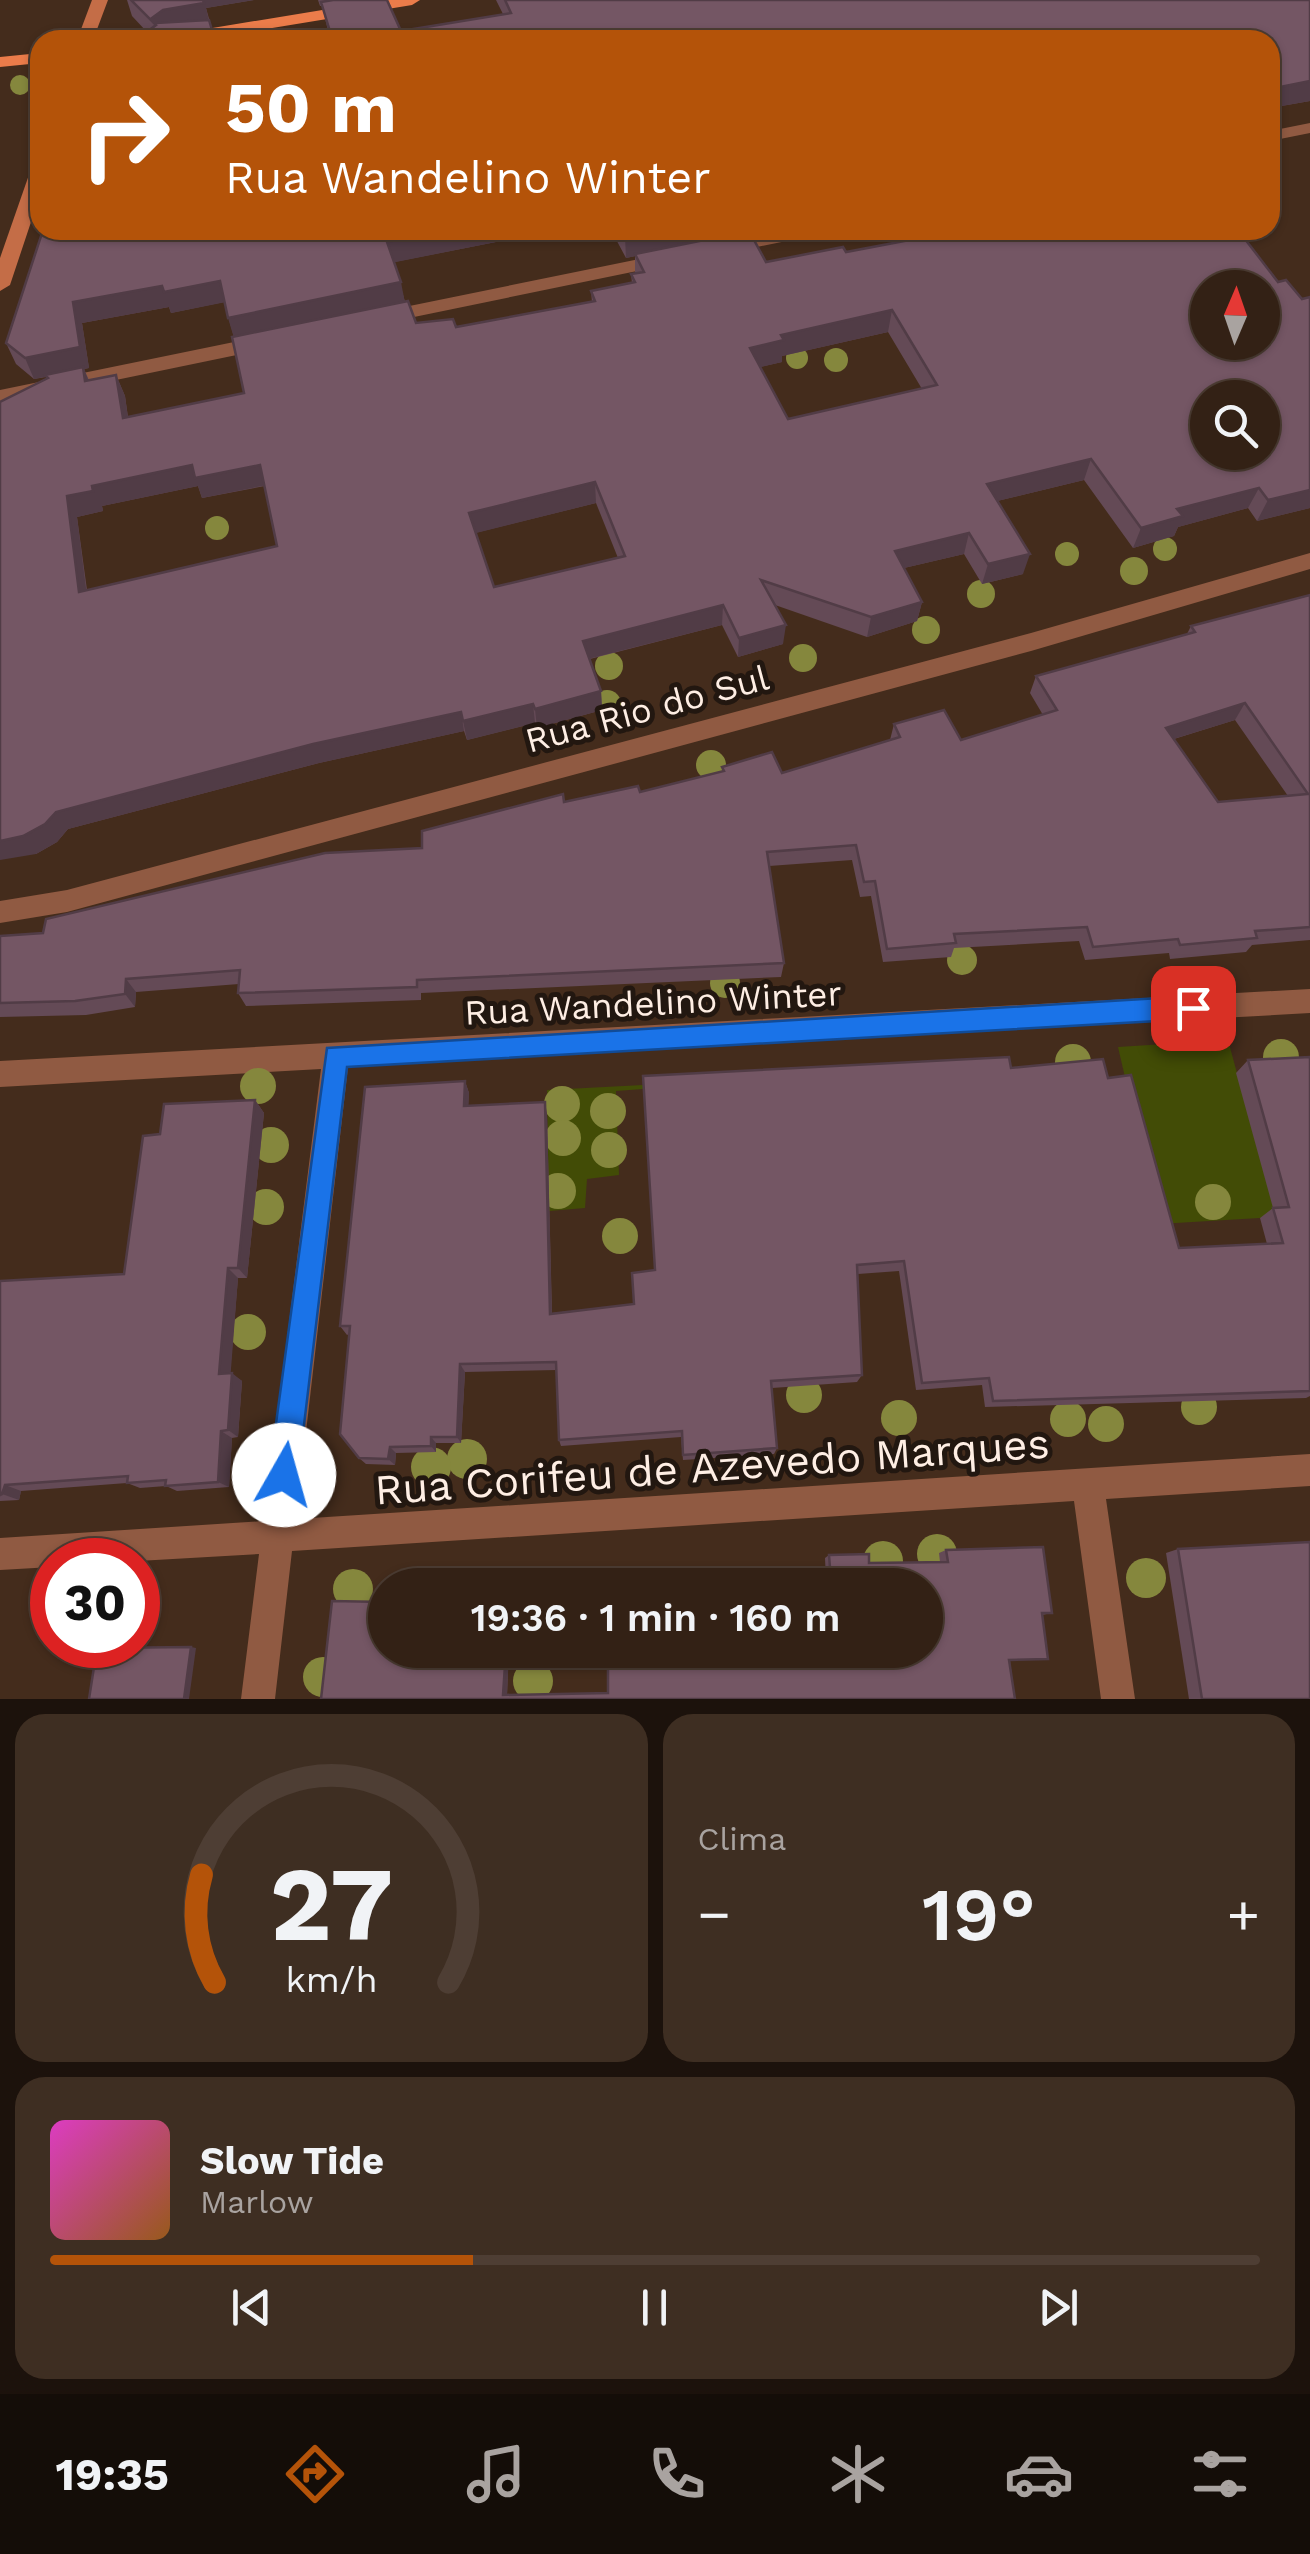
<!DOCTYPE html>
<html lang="pt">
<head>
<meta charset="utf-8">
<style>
	:root { --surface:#332115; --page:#3e2e22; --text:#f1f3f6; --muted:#a9a3a0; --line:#4e3e34; --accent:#b45309 }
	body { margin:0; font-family:"Work Sans",sans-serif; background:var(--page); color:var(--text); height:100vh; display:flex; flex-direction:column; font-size:38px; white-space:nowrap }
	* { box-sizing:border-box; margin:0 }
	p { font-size:32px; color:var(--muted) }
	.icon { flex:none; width:55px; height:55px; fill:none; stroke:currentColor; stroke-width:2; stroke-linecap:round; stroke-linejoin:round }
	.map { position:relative; height:1699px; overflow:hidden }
	.drawer { display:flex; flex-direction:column; gap:15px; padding:15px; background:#1c120c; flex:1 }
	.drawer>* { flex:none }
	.top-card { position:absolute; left:30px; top:30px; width:1250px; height:210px; border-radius:30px; box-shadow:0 2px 8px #0004,0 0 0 2px var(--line); background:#b45309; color:#fff; overflow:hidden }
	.needle { width:65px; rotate:2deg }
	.buttons { position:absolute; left:1190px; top:270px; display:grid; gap:20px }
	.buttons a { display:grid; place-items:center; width:90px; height:90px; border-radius:50%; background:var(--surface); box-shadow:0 2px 8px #0004,0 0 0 2px var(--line); font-size:50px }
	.speed { position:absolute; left:30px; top:1538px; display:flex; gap:20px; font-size:50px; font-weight:700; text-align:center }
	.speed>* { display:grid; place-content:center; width:130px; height:130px; border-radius:50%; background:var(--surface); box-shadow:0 2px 8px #0004,0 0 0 2px var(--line); line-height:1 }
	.speed .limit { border:15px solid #d22; background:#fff; color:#111 }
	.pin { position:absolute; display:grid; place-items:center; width:85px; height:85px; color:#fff; margin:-42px; border-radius:20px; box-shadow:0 5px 15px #0006 }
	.me { position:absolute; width:110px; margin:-55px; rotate:7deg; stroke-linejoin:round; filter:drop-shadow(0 0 8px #0008) }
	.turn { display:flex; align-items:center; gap:35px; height:210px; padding:0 30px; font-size:45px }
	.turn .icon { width:130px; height:130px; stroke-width:2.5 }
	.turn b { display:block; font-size:70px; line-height:85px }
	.big { font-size:75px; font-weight:600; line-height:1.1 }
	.drawer .card { flex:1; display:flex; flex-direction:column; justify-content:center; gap:15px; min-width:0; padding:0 35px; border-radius:30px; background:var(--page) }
	.drawer .dial { align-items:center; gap:0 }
	.dial svg { height:260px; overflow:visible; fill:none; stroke:var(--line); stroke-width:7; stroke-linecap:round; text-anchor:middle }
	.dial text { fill:var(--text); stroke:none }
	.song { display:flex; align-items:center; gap:30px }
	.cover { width:120px; height:120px; border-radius:15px; background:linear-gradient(135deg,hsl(310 70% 55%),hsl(30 70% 35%)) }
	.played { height:10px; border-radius:5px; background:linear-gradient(90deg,var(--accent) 35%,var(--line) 35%) }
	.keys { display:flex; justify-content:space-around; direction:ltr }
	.heat { display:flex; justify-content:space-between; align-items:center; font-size:55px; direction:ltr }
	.drawer .tiles { flex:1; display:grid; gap:15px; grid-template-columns:1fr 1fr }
	.card:last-child { grid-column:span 2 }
	.trip { position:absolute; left:368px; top:1568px; width:575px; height:100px; border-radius:50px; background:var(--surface); box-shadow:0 2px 8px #0004,0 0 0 2px var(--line); font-weight:600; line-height:100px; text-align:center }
	.tabs { display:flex; height:160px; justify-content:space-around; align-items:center; background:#140d08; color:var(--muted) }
	.tabs .icon { width:70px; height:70px }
	.tabs .current { color:var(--accent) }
	.tabs b { font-size:45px; color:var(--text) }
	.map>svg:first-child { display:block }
</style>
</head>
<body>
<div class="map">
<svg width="1310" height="1699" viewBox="0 0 1310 1699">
	<rect width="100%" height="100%" fill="#442c1c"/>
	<g fill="#424c06">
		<polygon points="1228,1040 1276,1217 1159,1224 1118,1047"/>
		<polygon points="643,1085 643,1089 616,1091 619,1175 587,1179 585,1208 549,1211 547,1090"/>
	</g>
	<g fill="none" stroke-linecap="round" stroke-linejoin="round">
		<g fill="#905a42" fill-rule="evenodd">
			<polygon points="1310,123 1310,133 1270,141 1270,131"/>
			<polygon points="782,230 820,230 811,236 723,254 714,248 723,242"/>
			<polygon points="669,253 678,259 676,263 380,324 370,318 380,312"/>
			<polygon points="268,335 275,337 275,347 0,404 0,390"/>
			<polygon points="1310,553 1310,569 1031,651 67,912 0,923 0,901 67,890 1031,633"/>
			<polygon points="1310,989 1310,1013 348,1067 296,1519 1310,1454 1310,1486 1106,1499 1135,1699 1101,1699 1074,1501 292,1551 275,1699 241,1699 259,1554 138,1561 52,1560 52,1567 0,1570 0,1538 264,1521 321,1069 0,1087 0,1061"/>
		</g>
		<g fill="#c46d47" fill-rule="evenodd">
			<polygon points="92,0 108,0 93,40 77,40"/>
			<polygon points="40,164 40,195 10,285 0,291 0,258 31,169"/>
		</g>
		<g fill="#eb7c4a" fill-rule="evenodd">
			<polygon points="383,0 420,0 412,5 200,40 162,40 170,35"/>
			<polygon points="40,53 40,63 0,67 0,57"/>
		</g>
	</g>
	<g fill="#85873d">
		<circle cx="20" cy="85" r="10"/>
		<circle cx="797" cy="358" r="11"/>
		<circle cx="836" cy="360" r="12"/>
		<circle cx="217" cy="528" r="12"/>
		<circle cx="1165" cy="549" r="12"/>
		<circle cx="1067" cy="554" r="12"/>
		<circle cx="1134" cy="571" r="14"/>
		<circle cx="981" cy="594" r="14"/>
		<circle cx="926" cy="630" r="14"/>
		<circle cx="803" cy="658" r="14"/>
		<circle cx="609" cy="666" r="14"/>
		<circle cx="607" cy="704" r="14"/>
		<circle cx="711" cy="765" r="15"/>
		<circle cx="962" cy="960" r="15"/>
		<circle cx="725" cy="983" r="15"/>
		<circle cx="1281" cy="1057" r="18"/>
		<circle cx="1073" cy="1062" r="18"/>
		<circle cx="258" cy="1086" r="18"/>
		<circle cx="562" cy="1104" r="18"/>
		<circle cx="608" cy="1111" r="18"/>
		<circle cx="563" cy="1138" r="18"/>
		<circle cx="271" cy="1145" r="18"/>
		<circle cx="609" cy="1150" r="18"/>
		<circle cx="558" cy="1191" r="18"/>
		<circle cx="1213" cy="1202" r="18"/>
		<circle cx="266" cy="1207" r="18"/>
		<circle cx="620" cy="1236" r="18"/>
		<circle cx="248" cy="1332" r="18"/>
		<circle cx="804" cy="1395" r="18"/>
		<circle cx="1199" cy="1407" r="18"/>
		<circle cx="899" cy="1418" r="18"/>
		<circle cx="1068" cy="1419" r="18"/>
		<circle cx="1106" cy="1424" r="18"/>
		<circle cx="467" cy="1459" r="20"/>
		<circle cx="431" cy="1467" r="20"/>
		<circle cx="937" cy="1554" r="20"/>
		<circle cx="883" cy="1561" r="20"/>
		<circle cx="1146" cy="1578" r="20"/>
		<circle cx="353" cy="1589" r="20"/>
		<circle cx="323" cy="1677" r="20"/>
		<circle cx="533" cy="1681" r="20"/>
	</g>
	<g fill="#644a56" fill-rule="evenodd">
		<polygon points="127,0 254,0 206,8 215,40 147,32 132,16"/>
		<polygon points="318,0 387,0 401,31 503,14 496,0 1310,0 1310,101 1270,108 1270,40 330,39 322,6 320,6"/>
		<path d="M43,230L496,242L394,262L405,302L416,323L456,327L592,302L591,291L632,283L631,274H635V256L626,258L611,230H738L737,234L766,262L1009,233L1278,282L1302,299L1310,297V508L1257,521L1248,508L1178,527L1174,536L1133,548L1084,480L997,501L1023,574L982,584L964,554L904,568L922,602L917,621L867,637L775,605L783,644L738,657L722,625L590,659L601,691L602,710L537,728L535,723L467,740L464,731L319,763L68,829L57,842L36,854L47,379L46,377L34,379L16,364L6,343ZM224,302L234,337L244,393L128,417L125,396L116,375L89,380L84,369L89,368L82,323L169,307L171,313ZM888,332L922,389L788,419L760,367L782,362V356ZM198,486L202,498L265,486L277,546L87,590L77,517L103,511L102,506ZM596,503L618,558L494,587L475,533Z"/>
		<path d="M1310,595V940L1252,945L1246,952L1170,959L1169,953L1085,960L1079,941L954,948L951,957L883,962L871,896L860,897L852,860L769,866L784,963L781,977L421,993V1000L246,1006L238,993L239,984L136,992L135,1007L86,1015L0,1017V936L43,933L422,848L564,802L640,792L722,772V767L782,773L890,740L894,724L961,740L1043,715L1030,693L1036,676L1187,634L1191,626ZM1235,720L1288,796L1218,802L1174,739Z"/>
		<polygon points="1310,1057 1310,1396 1306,1398 985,1407 982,1385 916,1390 899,1271 858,1274 862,1375 857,1382 772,1388 777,1448 774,1454 683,1460 681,1437 561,1446 559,1440 557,1370 465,1372 461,1443 436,1443 436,1452 396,1453 395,1465 366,1464 359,1458 349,1334 347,1335 340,1326 465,1081 469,1093 468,1106 547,1114 552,1313 634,1304 654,1271 1011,1068 1108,1078 1179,1248 1267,1244 1260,1218 1273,1208 1236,1073 1248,1060"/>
		<polygon points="255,1100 264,1113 247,1278 238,1278 230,1373 242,1381 238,1437 232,1438 229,1487 177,1491 166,1486 140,1488 127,1483 21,1491 19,1500 0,1501 0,1281 124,1274 160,1134"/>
		<polygon points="1178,1549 1310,1699 1189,1699 1166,1553"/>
		<polygon points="946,1550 1052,1613 1042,1615 1010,1661 1015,1699 321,1699 385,1650 509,1650 507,1695 608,1693 826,1580 825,1558 829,1555 869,1563 940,1562 939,1553"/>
	</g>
	<g fill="#513c46">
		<polygon points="203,0 254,0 206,8 210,25 156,25 152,18 163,10"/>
		<polygon points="1310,81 1310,101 1270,108 1270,89"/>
		<polygon points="446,230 494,230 496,242 391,263 387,242"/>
		<polygon points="661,230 738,230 737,236 626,258 625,237"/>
		<polygon points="220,281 226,302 171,313 169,307 82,323 89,368 84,369 92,389 85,381 83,369 34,379 25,358 73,302 162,286"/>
		<polygon points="401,282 405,303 234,338 228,318"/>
		<polygon points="892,310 888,332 782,356 782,362 748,370 750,348 781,335"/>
		<polygon points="116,375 125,396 131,440 123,418"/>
		<polygon points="1091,459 1084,480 981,505 987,484"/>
		<polygon points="192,465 260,465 267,485 202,498 198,486 102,506 103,511 77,517 89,612 79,592 67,496 92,486"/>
		<polygon points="595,482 596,503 472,534 469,513"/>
		<polygon points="1259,488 1248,508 1178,527 1174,536 1133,548 1141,528 1177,509"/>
		<polygon points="1310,490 1310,508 1257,521 1268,500"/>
		<polygon points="969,533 964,554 891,571 895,551"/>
		<polygon points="1030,554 1023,574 982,584 988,564"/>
		<polygon points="922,602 917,621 867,637 871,617"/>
		<polygon points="723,605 722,625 584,660 583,641"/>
		<polygon points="786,625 783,644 738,657 739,638"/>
		<polygon points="601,691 602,710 537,728 535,709"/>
		<polygon points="1245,703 1235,720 1157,744 1166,728"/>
		<polygon points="533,704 535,723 467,740 463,721"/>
		<polygon points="461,712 464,731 319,763 68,829 57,842 36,854 0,860 0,841 56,812 313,744"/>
		<polygon points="126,979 136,992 135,1007 125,994"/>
		<polygon points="465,1081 469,1093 468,1118 464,1106"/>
		<polygon points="255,1100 264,1113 247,1278 238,1268"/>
		<polygon points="545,1102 547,1114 552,1322 550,1314"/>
		<polygon points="228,1268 238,1278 230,1382 219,1374"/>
		<polygon points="460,1364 465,1372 461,1443 457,1437"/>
		<polygon points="232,1373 242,1381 238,1437 228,1430"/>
		<polygon points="221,1431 232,1438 229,1487 218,1482"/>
		<polygon points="431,1437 436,1443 436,1452 431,1446"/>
		<polygon points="390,1447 396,1453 395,1465 388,1459"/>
		<polygon points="5,1485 21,1491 19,1500 2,1494"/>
		<polygon points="510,1572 513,1575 513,1585 509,1585"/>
		<polygon points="191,1647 196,1648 189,1699 184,1699"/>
		<polygon points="506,1650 509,1650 507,1696 503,1695"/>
	</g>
	<g fill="#745664" stroke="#513c46" stroke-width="2.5" fill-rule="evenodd">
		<polygon points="131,0 203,0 204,3 163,10 152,18 156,23 209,20 215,40 136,40 156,25"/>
		<polygon points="333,0 387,0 401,31 511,13 505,0 1310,0 1310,81 1270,89 1270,40 322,40 332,38 321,2"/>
		<polygon points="43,230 446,230 387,242 401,282 228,318 220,281 164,292 162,286 73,302 80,347 25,358 6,343"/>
		<polygon points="621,230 661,230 625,237"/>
		<path d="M962,230H1007L1009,233L1025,230H1238L1278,282L1286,280L1302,299L1310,297V490L1268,500L1259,488L1177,509L1183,516L1141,528L1091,459L987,484L1030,554L988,564L969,533L895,551L922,602L871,617L761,580L786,625L739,638L723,605L583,641L601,691L535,709L533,704L463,721L461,712L313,744L56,812L45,824L23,836L0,841V402L48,378L45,375L83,367L85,381L116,375L123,418L244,393L232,337L408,301L416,323L453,319L456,327L595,301L591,291L635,282L631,274L644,272L635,254L749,231L766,262L843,247L846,252ZM1208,288H1262V342H1208ZM892,310L937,385L788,419L750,348L784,340L781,335ZM1208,398H1262V452H1208ZM192,465L195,478L260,465L277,546L79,592L67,496L93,491L92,486ZM595,482L625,556L494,587L469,513Z"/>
		<path d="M1310,595V927L1255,931L1257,938L1180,945L1178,939L1093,947L1087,927L954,934L956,943L887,949L875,881L864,882L856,845L767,852L784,963L417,980V987L238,993L240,970L126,979L125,994L75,1001L0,1003V936L43,933L46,919L325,853L422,848V831L563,794L564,802L638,786L640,792L724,771L722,767L772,752L782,773L900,737L894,724L944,710L961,740L1057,710L1036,676L1195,632L1191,626ZM1245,703L1308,794L1218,802L1166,728Z"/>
		<polygon points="1009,1057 1011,1068 1103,1059 1108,1078 1131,1075 1179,1248 1283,1243 1273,1208 1289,1207 1248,1060 1310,1057 1310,1391 993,1401 989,1378 922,1383 904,1261 857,1265 862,1375 771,1381 777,1448 683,1455 682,1431 559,1440 556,1362 460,1364 457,1437 431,1437 431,1446 390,1447 388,1459 359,1458 340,1434 350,1326 340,1326 365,1087 465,1081 464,1106 545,1102 550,1314 634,1304 632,1273 655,1270 643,1076"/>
		<polygon points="255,1100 238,1268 228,1268 219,1374 232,1373 228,1430 221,1431 218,1482 165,1486 166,1480 127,1483 128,1476 5,1485 2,1494 0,1495 0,1281 124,1274 143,1136 160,1134 164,1104"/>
		<polygon points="1310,1542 1310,1699 1202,1699 1178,1549"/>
		<polygon points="1043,1547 1052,1613 1042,1613 1048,1659 1009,1660 1015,1699 321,1699 332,1601 385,1602 385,1650 506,1650 503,1695 608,1693 608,1650 925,1650 925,1585 674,1585 831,1580 829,1555 869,1554 869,1563 948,1562 946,1550"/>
		<polygon points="510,1572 509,1585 437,1585 438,1577"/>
		<polygon points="191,1647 184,1699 89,1699 97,1648"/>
	</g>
	<polygon fill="#1a73e8" stroke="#114b97" stroke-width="2.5" points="1193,996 1202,1000 1205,1008 1202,1015 1193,1019 347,1067 298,1475 294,1485 284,1489 274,1485 269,1475 327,1048"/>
	<g text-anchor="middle" stroke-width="10" stroke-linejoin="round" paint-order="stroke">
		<g font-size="35" fill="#feeee4" stroke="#221710">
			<text transform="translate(647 709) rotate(-15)" y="12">Rua Rio do Sul</text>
			<text transform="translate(653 1003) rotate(-3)" y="12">Rua Wandelino Winter</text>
		</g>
		<g font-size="42" fill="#feeee4" stroke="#221710">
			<text transform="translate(712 1466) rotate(-4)" y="15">Rua Corifeu de Azevedo Marques</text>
		</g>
	</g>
</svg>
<div class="buttons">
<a><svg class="needle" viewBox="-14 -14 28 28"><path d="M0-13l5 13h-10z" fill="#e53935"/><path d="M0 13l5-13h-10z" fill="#a9a3a0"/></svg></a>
<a><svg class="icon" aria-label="search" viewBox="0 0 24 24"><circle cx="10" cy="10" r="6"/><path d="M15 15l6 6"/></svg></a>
</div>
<div class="speed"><div class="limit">30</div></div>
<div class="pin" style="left:1193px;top:1008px;background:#d93025"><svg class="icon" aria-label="arrive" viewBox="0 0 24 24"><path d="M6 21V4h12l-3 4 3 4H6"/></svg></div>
<svg class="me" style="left:284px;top:1475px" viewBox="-20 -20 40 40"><circle r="19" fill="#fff"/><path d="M0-13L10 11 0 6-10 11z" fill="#1a73e8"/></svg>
<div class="trip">19:36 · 1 min · 160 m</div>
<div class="top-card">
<div class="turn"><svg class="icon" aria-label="right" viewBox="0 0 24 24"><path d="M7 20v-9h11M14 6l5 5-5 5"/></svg><div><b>50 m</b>Rua Wandelino Winter</div></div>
</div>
</div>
<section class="drawer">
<div class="tiles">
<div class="card dial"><svg viewBox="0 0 100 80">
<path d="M14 69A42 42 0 1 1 86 69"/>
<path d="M14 69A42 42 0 0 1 10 36" stroke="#b45309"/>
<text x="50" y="56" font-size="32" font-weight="700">27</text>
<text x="50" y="72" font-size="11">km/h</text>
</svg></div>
<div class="card"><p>Clima</p>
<div class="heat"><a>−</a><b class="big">19°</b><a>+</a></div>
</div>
<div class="card">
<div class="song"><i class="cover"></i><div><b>Slow Tide</b><p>Marlow</p></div></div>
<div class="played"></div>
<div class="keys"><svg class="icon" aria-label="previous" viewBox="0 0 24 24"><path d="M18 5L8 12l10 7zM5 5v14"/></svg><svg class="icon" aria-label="pause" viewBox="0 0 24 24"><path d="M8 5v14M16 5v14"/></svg><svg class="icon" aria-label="next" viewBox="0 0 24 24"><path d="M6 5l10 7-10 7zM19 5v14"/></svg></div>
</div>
</div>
</section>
<nav class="tabs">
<b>19:35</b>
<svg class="icon current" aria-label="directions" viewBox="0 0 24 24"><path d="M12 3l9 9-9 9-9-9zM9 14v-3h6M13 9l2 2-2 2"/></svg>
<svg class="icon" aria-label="music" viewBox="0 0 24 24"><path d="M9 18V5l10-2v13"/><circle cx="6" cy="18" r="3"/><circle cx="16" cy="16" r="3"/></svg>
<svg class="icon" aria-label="phone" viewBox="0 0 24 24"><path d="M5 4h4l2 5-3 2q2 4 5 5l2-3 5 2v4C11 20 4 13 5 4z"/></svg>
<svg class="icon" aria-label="climate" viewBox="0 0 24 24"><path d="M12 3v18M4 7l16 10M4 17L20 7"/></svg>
<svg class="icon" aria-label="car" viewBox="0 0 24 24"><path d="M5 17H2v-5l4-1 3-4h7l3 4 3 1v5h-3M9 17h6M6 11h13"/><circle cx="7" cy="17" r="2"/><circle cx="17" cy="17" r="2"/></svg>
<svg class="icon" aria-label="filters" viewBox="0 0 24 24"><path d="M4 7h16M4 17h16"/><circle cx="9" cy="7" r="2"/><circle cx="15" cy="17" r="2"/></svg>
</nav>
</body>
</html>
